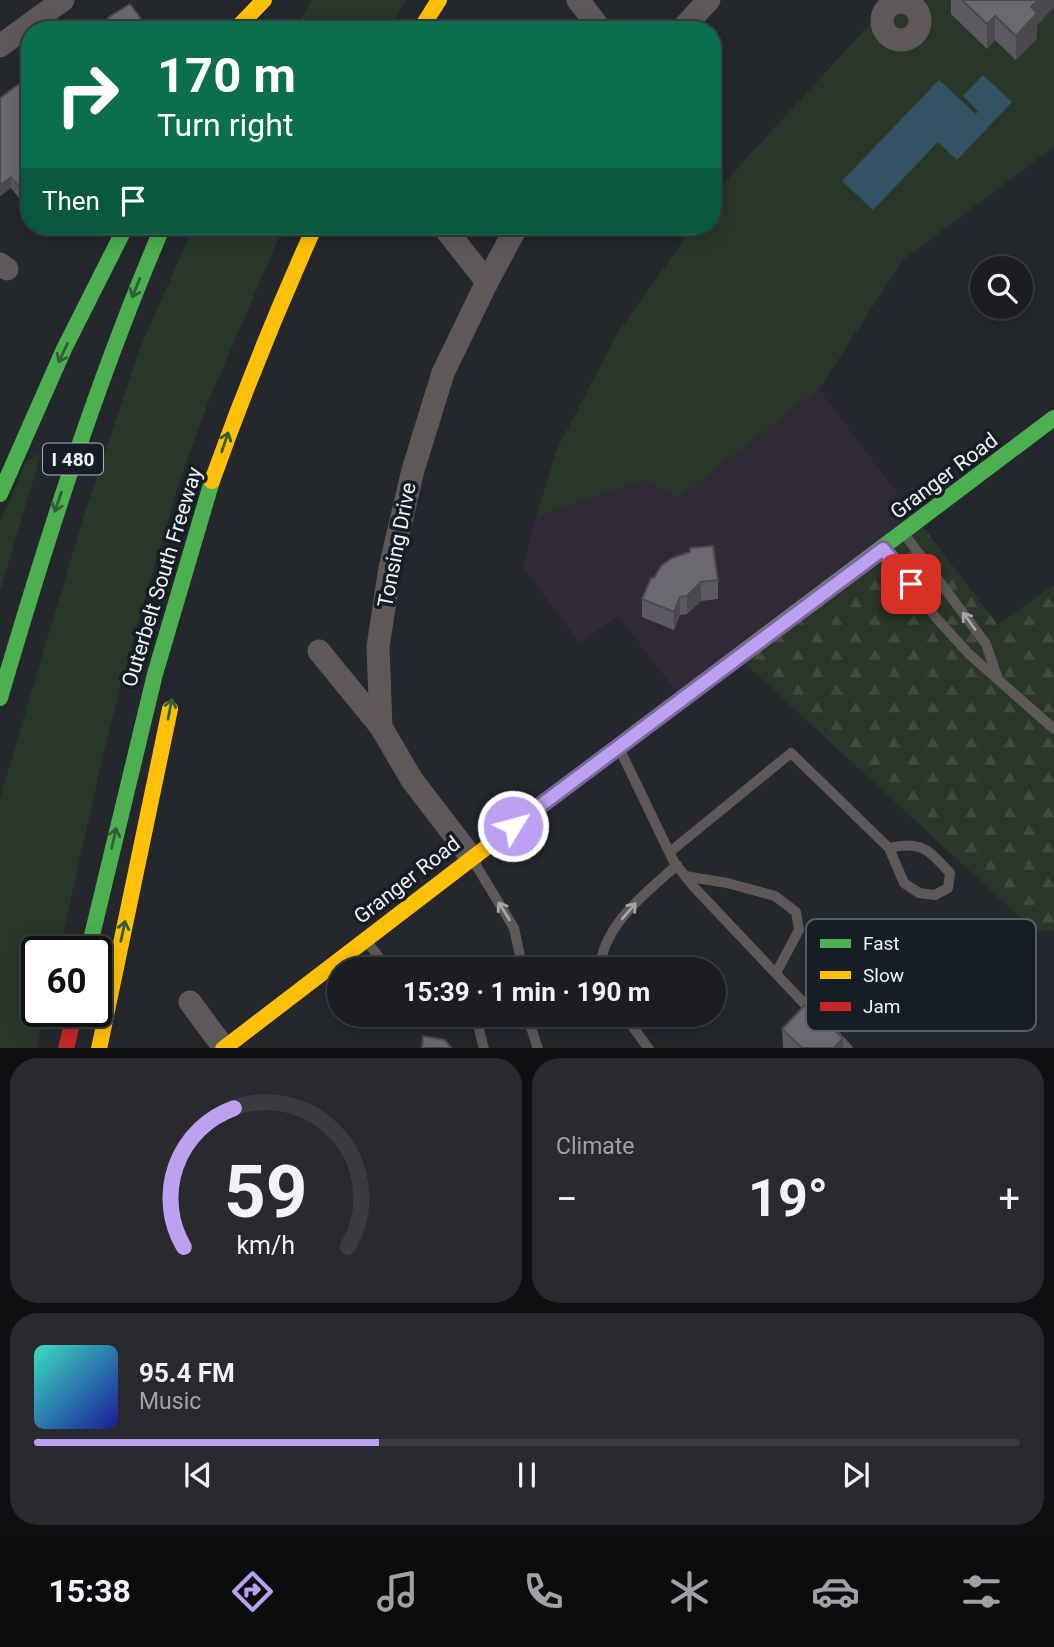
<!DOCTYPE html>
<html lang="en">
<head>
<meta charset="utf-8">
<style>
	:root { --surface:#1b1d21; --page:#282a2e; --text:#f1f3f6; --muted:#a0a2a5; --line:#393b3f; --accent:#bca0f2 }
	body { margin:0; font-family:Roboto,sans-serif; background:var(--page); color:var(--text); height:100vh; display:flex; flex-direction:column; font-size:26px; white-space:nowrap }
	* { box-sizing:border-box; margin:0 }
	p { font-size:23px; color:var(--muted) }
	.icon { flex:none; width:38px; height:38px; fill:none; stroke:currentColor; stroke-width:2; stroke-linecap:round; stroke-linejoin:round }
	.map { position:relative; height:1048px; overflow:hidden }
	.panel { display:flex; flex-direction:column; gap:10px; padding:10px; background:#0f1012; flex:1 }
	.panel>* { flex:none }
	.hud { position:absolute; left:21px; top:21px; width:700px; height:214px; border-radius:28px; box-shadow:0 4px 18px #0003,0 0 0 2px var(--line); background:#0b6e4f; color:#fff; overflow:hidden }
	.controls { position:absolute; left:970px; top:256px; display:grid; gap:14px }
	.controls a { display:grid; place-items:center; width:63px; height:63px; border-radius:50%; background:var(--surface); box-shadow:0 4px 18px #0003,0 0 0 2px var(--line); font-size:35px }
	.speed { position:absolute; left:21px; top:936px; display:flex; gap:14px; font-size:35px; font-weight:700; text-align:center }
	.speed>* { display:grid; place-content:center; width:91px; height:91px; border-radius:50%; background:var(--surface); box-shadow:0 4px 18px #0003,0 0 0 2px var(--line); line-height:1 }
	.speed .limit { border:4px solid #111; border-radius:10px; background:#fff; color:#111 }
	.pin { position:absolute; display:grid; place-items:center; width:60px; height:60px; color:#fff; margin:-30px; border-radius:14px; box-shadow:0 4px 10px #0006 }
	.me { position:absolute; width:77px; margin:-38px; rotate:53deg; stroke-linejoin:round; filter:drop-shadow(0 0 5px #0008) }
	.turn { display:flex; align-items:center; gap:24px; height:147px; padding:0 21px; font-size:32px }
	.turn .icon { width:91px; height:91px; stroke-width:2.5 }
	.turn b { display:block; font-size:49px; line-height:60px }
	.then { display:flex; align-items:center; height:66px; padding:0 21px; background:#0003; gap:14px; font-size:26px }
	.big { font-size:52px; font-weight:700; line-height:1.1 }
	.panel .tile { flex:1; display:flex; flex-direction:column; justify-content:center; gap:10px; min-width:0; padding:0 24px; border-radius:28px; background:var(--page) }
	.panel .dial { align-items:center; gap:0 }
	.dial svg { height:182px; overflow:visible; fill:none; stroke:var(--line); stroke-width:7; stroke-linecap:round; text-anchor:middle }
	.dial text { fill:var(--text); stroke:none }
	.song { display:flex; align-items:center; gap:21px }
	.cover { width:84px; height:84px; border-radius:10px; background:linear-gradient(135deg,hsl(170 70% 55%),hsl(240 70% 35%)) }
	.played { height:7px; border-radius:4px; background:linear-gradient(90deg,var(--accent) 35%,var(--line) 35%) }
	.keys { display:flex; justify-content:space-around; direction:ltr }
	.heat { display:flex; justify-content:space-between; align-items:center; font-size:38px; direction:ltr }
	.panel .tiles { flex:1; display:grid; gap:10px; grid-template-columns:1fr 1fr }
	.tile:last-child { grid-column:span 2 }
	.trip { position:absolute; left:327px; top:957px; width:399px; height:70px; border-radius:35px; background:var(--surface); box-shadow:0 4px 18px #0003,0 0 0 2px var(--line); font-weight:700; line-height:70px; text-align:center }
	.menu { display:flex; height:112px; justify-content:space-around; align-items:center; background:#0b0c0d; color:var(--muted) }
	.menu .icon { width:49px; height:49px }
	.menu .selected { color:var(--accent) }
	.menu b { font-size:32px; color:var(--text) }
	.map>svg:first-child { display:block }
</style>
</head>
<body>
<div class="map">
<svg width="1054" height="1049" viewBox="0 0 1054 1049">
	<defs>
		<pattern id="forest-firs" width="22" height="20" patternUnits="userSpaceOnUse" patternTransform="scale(1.75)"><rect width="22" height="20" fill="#293729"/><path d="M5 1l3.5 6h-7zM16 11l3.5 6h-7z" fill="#3e4b3e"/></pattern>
	</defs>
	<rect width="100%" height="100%" fill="#24272c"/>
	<polygon fill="#302936" points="819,389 919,522 682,699 618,616 580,643 523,567 536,518 643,480 678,497"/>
	<g fill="#293729">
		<polygon points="312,0 406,0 388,30 294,30"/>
		<polygon points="892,0 1054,0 1054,147 903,260 819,389 678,498 643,480 536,518 556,451 618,332 694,226 712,226 712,200 731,175"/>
		<polygon points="194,226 284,226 209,400 179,483 136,630 104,751 59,952 37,952 37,1012 45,1012 37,1048 0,1048 0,798 85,512 140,348"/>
		<polygon points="37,454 40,456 39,460 0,592 0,522 26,462"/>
	</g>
	<polygon fill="url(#forest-firs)" points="919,522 998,625 1054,585 1054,930 1036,932 738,657"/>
	<polygon fill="#335264" points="983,75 1012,102 957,160 938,142 873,210 842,181 939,80 976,114 978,111 963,96"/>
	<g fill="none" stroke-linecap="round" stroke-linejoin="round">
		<g stroke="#5e5958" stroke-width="10">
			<polyline points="905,535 986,644 998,679"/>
			<polyline points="885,552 937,619 969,654 1054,729"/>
			<polyline points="621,752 674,862 693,886 815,1015"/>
			<path d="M670,852L791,753L889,848L904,883L919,893L935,895L948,888L950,873C929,850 921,840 889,848"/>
			<polyline points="474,862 514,928 523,970"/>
			<polyline points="685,876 727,883 775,896 796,912 799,930 776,973"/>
			<polyline points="367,942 389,970"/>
			<path d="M600,970C602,925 647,892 677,865"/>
			<polyline points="455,1015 476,1017 484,1049"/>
			<polyline points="527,1015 538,1049"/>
			<polyline points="624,1015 649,1049"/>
			<polyline points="834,1034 848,1049"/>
		</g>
		<g stroke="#5e5958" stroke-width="23">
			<polyline points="578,0 601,30"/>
			<circle cx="901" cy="21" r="19"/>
			<polyline points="681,30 709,0"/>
			<polyline points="0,46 63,0"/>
			<polyline points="443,226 487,282"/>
			<polyline points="0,264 7,269"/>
			<polyline points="319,651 381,727"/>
			<polyline points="471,857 412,780 381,727 378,647 390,568 413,470 443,373 487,282 517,226"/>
			<polyline points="190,1002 224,1048"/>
		</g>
		<g stroke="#4caf50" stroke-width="16">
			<polyline points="0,494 64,349 126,226"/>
			<path d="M0,698C47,538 97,380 163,226"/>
			<polyline points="641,729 1054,418"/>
			<polyline points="88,952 155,674 212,481"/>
		</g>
		<g stroke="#ffc107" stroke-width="16">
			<polyline points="235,30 264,0"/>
			<polyline points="420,30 439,0"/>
			<path d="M212,481C243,394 277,310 315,226"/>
			<polyline points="99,1049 170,709"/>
			<polyline points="223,1049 641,729"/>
		</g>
		<polyline stroke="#c62828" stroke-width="16" points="66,1049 75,1012"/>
	</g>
	<g fill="#5d5960">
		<polygon points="951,0 1054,0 1054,7 1037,25 1037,38 1016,60 995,40 987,49 951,14"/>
		<polygon points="30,76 30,212 11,188 0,196 0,98"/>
		<polygon points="651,578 718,580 718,599 701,601 687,614 680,615 674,630 642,617 642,599"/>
		<polygon points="782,1029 843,1048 783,1048"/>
	</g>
	<g fill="#4c494e">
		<polygon points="1038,0 1054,0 1054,7 1037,25 1037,38 1016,60 1016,36 1031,7"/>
		<polygon points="995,16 995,40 987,49 987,24"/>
		<polygon points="145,24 145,30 137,30"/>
		<polygon points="11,177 11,188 0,196 0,185"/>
		<polygon points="701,582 701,601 687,614 687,596"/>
		<polygon points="680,597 680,615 674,630 674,612"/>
		<polygon points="843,1038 843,1048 834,1048"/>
	</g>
	<g fill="#6c6870" stroke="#4c494e" stroke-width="2">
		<polygon points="962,0 1038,0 1031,7 1037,13 1016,36 995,16 987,24"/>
		<polygon points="130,4 145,24 137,30 92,30 112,15"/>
		<polygon points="30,76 30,201 11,177 0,185 0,98"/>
		<polygon points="713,546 718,580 701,582 687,596 680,597 674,612 642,599 651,578 654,578 661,566 672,558 690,552 690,548"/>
		<polygon points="806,1004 843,1038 834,1048 802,1048 782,1029"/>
		<polygon points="423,1036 445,1040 451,1048 422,1048"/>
	</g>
	<defs><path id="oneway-shaft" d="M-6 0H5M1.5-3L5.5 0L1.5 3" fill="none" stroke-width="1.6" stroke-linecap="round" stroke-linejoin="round" transform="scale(1.75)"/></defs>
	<g stroke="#2e5f38">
		<use href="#oneway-shaft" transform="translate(136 288) rotate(112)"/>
		<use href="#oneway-shaft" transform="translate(63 353) rotate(115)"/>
		<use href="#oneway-shaft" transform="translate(225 442) rotate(-71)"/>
		<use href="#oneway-shaft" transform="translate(58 502) rotate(109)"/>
		<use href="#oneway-shaft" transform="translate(170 709) rotate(-79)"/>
		<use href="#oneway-shaft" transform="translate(114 838) rotate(-77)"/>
		<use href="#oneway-shaft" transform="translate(123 931) rotate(-78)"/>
	</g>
	<g stroke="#a6a6a8">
		<use href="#oneway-shaft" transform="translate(969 621) rotate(-126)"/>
		<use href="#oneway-shaft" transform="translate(504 911) rotate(-122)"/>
		<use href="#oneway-shaft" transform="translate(629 911) rotate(-49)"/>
	</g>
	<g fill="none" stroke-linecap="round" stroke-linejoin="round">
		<g stroke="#7a689d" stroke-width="18">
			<polyline id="route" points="513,826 883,549 911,584"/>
		</g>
		<use href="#route" stroke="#bca0f2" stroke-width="12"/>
	</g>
	<g text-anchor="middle" stroke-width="7" stroke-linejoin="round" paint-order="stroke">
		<rect fill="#161d25" stroke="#aeb3b9" stroke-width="2" x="43" y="443.5" width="60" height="31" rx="5"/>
		<g font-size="19" font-weight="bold" fill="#eff3f9">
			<text x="73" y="466">I 480</text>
		</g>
		<g font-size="21" fill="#eff3f9" stroke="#161d25">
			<text transform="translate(944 476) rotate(-37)" y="7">Granger Road</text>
			<text transform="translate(397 545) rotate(-79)" y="7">Tonsing Drive</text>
			<text transform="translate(162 577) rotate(-73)" y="7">Outerbelt South Freeway</text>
			<text transform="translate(407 880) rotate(-38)" y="7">Granger Road</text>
		</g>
	</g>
	<rect x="806" y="919" width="230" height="112" rx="10" fill="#161d25" stroke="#575d65" stroke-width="2"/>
	<rect x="820" y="939" width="31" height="9" fill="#4caf50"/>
	<rect x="820" y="971" width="31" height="8" fill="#ffc107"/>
	<rect x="820" y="1002" width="31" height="9" fill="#c62828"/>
	<g font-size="19" fill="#eff3f9">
		<text x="863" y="950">Fast</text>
		<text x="863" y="982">Slow</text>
		<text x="863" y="1013">Jam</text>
	</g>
</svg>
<div class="controls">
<a><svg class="icon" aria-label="search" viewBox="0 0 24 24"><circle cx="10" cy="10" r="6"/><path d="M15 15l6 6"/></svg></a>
</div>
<div class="speed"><div class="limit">60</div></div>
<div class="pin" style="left:911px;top:584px;background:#d93025"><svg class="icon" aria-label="arrive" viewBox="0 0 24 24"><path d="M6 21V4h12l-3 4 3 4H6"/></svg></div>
<svg class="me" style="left:513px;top:826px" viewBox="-20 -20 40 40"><circle r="17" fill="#bca0f2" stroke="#fff" stroke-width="3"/><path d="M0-11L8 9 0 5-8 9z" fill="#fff"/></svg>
<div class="trip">15:39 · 1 min · 190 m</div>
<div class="hud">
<div class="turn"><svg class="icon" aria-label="right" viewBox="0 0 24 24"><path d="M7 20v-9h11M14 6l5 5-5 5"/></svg><div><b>170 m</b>Turn right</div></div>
<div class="then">Then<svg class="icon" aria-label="arrive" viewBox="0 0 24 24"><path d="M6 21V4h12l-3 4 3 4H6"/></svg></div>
</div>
</div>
<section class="panel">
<div class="tiles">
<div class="tile dial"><svg viewBox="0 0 100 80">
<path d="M14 69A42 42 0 1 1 86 69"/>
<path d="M14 69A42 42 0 0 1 36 8" stroke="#bca0f2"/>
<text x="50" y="56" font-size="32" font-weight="700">59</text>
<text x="50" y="72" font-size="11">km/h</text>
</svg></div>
<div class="tile"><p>Climate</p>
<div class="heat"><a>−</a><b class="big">19°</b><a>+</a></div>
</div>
<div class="tile">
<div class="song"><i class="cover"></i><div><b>95.4 FM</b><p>Music</p></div></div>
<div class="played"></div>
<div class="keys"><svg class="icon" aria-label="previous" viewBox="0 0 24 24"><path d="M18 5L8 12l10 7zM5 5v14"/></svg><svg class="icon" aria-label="pause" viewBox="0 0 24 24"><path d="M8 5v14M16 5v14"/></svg><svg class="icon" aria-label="next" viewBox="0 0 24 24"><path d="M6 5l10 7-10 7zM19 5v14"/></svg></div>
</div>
</div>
</section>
<nav class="menu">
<b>15:38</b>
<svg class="icon selected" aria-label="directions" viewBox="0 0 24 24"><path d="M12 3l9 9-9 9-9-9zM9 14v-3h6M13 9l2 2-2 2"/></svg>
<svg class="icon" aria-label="music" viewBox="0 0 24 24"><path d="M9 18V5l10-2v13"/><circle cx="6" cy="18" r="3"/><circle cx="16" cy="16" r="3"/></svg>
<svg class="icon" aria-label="phone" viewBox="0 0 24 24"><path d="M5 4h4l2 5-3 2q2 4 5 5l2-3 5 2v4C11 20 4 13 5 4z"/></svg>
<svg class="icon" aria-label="climate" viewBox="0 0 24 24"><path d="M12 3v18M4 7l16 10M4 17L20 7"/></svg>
<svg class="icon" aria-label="car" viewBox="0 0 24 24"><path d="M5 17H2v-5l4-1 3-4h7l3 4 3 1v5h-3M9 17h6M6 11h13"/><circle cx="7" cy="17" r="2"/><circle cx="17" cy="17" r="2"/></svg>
<svg class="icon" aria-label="filters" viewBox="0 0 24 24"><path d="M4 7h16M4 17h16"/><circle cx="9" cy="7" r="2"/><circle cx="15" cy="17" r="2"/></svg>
</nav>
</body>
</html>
